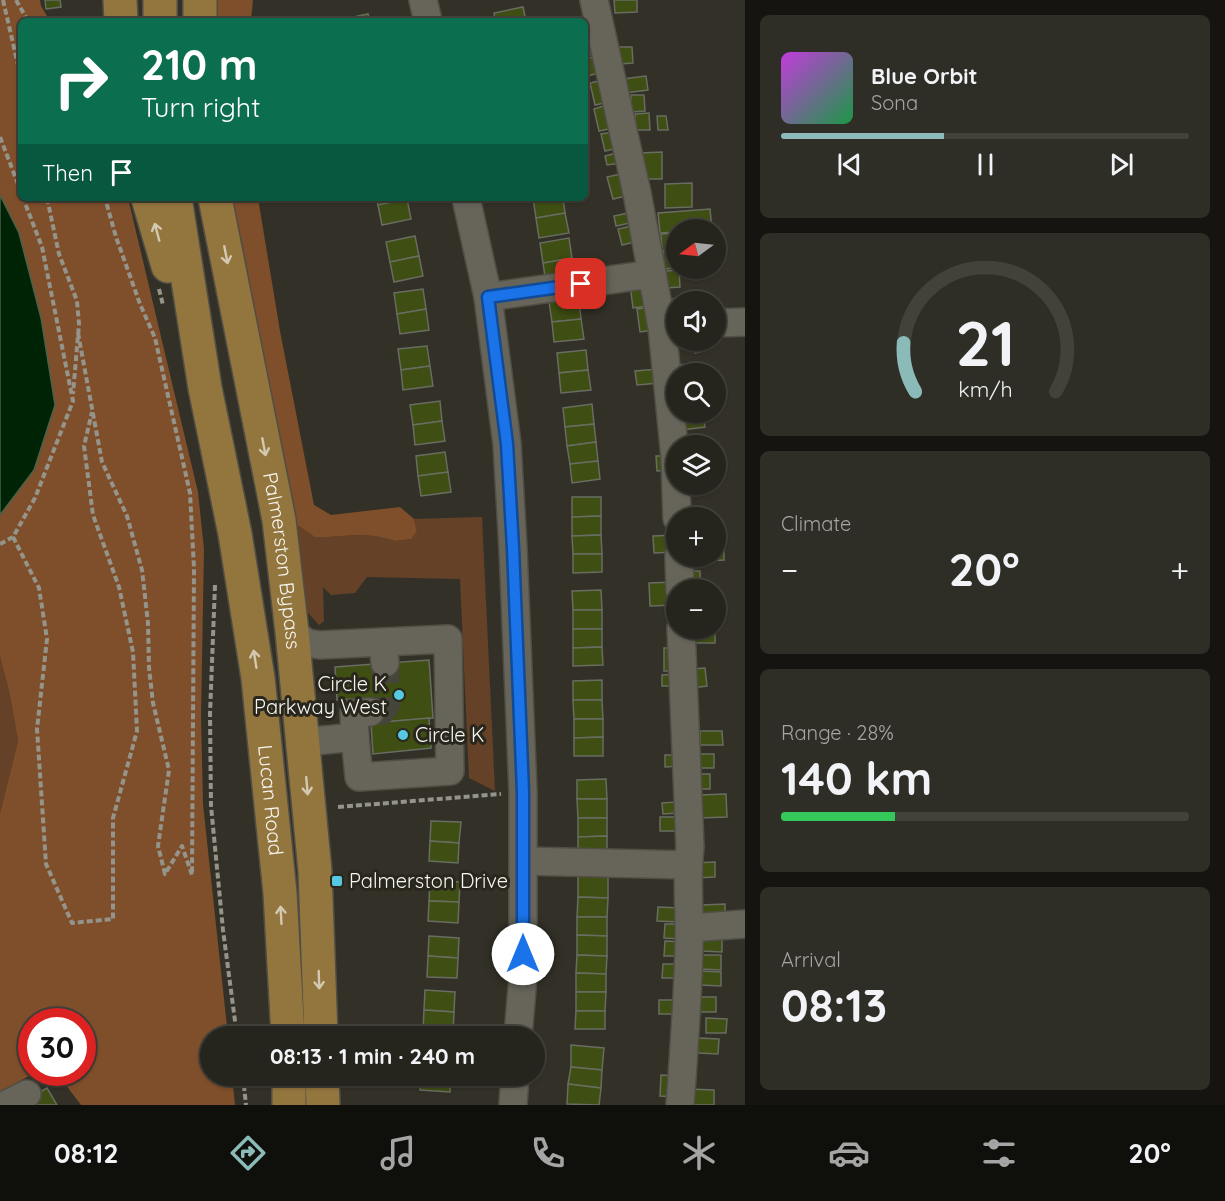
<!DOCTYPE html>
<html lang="en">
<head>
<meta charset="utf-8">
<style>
	:root { --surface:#26251d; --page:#2e2d26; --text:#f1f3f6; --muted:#a4a5a4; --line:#42423b; --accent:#8bbbb9 }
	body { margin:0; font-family:Quicksand,sans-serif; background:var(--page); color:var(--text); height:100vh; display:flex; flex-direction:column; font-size:22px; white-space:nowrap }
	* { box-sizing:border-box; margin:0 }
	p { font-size:20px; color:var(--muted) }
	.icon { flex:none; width:33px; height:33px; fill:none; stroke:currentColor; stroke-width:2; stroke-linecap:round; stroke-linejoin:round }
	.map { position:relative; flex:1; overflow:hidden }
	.drawer { display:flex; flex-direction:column; gap:15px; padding:15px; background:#151410; width:480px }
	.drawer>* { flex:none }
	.banner { position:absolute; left:18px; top:18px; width:570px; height:183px; border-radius:9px; box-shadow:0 2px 4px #0004,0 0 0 2px var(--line); background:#0b6e4f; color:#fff; overflow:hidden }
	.needle { width:39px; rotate:255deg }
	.controls { position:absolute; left:666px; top:219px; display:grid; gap:12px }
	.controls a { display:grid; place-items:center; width:60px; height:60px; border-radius:50%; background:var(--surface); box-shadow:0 2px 4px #0004,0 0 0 2px var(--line); font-size:30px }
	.speed { position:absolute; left:18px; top:1008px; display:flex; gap:12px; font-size:30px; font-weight:700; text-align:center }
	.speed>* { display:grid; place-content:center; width:78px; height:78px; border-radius:50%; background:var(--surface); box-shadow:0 2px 4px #0004,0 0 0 2px var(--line); line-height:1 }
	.speed .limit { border:9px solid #d22; background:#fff; color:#111 }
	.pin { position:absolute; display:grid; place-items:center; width:51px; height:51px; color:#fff; margin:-26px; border-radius:12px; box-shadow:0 3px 9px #0006 }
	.me { position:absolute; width:66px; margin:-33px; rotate:0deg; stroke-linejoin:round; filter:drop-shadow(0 0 4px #0008) }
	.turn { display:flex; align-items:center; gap:21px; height:126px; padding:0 24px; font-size:27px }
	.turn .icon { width:78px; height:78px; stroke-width:2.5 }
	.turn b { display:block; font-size:42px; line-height:51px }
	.then { display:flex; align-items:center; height:57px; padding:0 24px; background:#0003; gap:12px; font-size:22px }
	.big { font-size:45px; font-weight:700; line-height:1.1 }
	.drawer .card { flex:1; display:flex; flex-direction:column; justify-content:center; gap:9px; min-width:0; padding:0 21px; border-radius:9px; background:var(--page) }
	.drawer .dial { align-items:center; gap:0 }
	.dial svg { height:156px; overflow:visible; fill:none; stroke:var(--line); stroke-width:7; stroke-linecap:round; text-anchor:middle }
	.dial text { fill:var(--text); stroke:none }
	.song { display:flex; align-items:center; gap:18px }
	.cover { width:72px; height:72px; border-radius:9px; background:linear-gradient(135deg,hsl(290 70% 55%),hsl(140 70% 35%)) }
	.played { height:6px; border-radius:3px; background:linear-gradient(90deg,var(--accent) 40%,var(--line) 40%) }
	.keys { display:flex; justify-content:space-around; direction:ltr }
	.heat { display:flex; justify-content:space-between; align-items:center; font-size:33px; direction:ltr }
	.charge { height:9px; border-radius:4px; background:linear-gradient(90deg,#34c759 28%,var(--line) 0) }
	.trip { position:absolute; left:200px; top:1026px; width:345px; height:60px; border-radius:30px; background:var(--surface); box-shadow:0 2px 4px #0004,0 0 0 2px var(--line); font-weight:700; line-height:60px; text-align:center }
	.tabs { display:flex; height:96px; justify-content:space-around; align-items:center; background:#0f0f0c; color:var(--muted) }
	.tabs .icon { width:42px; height:42px }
	.tabs .current { color:var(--accent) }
	.tabs b { font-size:27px; color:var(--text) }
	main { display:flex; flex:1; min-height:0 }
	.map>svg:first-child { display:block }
</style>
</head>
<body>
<main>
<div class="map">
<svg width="745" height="1105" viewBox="0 0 745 1105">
	<rect width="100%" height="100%" fill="#333127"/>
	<g fill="#654127">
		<polygon points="482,517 495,791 469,778 460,579 367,577 355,593 331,595 323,587 324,621 319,625 299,603 288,518 328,537 358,535 375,536 396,541 410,539 417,531 414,519"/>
		<polygon points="0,657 9,691 18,741 0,813"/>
	</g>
	<g fill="#7f4e2a" fill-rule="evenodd">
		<path d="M0,0H40L41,6L50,21H21V198H128L198,492L204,549L201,716L203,804L228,1036H210V1076H232L235,1105H81L62,1080L29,1076L0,1092V813L18,741L9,691L0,657V515L34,470L55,405L41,318L19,233L0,195ZM32,1022H82V1072H32Z"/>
		<polygon points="211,0 253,0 251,21 210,21"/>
		<polygon points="224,198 258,198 280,331 314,505 331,515 400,507 414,519 417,531 411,539 396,541 375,536 358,535 328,537 315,537 288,518"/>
	</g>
	<polygon fill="#012305" stroke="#4a624b" stroke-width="1.5" points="0,195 19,233 41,318 55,405 34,470 0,515"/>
	<g fill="#3f4e13" stroke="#686c61" stroke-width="1.5">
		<polygon points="45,0 60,0 61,7 46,9"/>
		<polygon points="614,0 637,0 637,12 615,13"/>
		<polygon points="523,7 526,21 495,21 494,13"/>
		<polygon points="368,14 370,21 339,21 339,20"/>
		<polygon points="595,32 600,52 585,56 585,34"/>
		<polygon points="619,47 632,47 633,63 619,64"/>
		<polygon points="598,56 602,72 588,76 585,59"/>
		<polygon points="646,76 648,90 625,93 623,79"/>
		<polygon points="603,80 609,102 595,105 590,83"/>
		<polygon points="631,95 644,95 645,111 631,112"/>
		<polygon points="607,105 613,128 599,131 594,109"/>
		<polygon points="649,113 650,130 636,130 635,114"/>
		<polygon points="657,116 666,116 668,130 658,130"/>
		<polygon points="615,132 618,148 605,151 601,134"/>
		<polygon points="620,152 621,163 607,165 605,156"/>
		<polygon points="662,152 662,179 641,179 641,153"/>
		<polygon points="621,174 626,196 613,199 607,177"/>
		<polygon points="692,183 692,207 665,208 665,184"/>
		<polygon points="376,198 407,198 407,199 378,205"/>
		<polygon points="533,198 563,198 565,213 536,218"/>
		<polygon points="407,199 411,219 382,225 378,205"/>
		<polygon points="710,209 712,230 676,230 676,232 660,233 658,213"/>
		<polygon points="565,213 569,233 539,238 536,218"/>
		<polygon points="628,213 630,223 616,226 614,216"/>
		<polygon points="632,226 635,242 622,245 618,229"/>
		<polygon points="675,233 676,250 662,251 661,234"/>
		<polygon points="415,236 419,256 390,262 386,242"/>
		<polygon points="569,238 572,258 543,263 540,243"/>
		<polygon points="676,251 676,268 664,269 663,252"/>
		<polygon points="419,256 423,276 394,282 390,262"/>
		<polygon points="572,258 576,278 546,283 543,263"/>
		<polygon points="679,270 680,287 666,288 665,271"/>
		<polygon points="630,285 645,289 647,306 633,308"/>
		<polygon points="423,289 426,309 397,314 394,293"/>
		<polygon points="693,296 693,302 676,302 676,322 668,323 665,300"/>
		<polygon points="579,299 581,319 552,322 549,302"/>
		<polygon points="651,307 654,330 640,332 637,309"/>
		<polygon points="426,309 429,330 400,334 397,314"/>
		<polygon points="581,319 584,339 554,342 552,322"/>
		<polygon points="697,340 702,340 704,351 695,353 692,342"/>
		<polygon points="427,346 430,366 401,370 398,349"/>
		<polygon points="586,350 588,370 559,373 557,353"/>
		<polygon points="691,364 691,374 677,374 677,365"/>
		<polygon points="430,366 433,386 403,390 401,370"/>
		<polygon points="658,369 659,383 637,385 635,371"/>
		<polygon points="588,370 591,390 561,393 559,373"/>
		<polygon points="440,401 442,421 413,425 410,405"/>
		<polygon points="592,404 594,424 565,427 563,408"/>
		<polygon points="703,413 705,427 682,430 681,416"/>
		<polygon points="442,421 445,441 415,445 413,425"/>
		<polygon points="594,424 596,442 567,446 565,427"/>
		<polygon points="596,442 598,461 570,464 567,446"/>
		<polygon points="445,452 448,472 418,476 416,456"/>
		<polygon points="656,456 666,456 667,470 657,471"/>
		<polygon points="598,461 600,479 572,483 570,464"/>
		<polygon points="448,472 451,492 421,496 418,476"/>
		<polygon points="572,497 601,497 601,516 572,517"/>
		<polygon points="601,516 601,535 572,536 572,517"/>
		<polygon points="601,535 602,554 573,554 572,536"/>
		<polygon points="675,535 676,552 654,553 653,536"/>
		<polygon points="716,542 724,542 724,560 686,562 686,556 716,556"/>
		<polygon points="573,554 602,554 602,572 573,573"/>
		<rect x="685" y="571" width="15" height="11"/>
		<polygon points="676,582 676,605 650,606 649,583"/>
		<polygon points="601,590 602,610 573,610 572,591"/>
		<rect x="573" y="610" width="29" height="19"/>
		<polygon points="573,629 602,629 602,647 573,648"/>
		<rect x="692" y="629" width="23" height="14"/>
		<polygon points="602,647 603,665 573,666 573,648"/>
		<rect x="664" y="648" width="14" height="23"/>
		<polygon points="429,660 433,718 371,723 369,698 337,700 335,667"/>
		<polygon points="705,668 707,686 692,688 691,669"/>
		<polygon points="677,674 677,686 662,686 662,675"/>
		<polygon points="602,680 602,700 573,700 573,681"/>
		<polygon points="573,700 602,700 603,719 574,719"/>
		<polygon points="429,718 431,748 373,754 371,723"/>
		<polygon points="574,719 603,719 603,737 574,738"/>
		<polygon points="700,731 722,731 723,745 700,745"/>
		<polygon points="603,737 603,756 574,756 574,738"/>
		<polygon points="695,754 714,754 714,768 696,768"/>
		<polygon points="665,755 680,755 681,766 665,767"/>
		<polygon points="698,774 710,774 710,789 699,789"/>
		<polygon points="606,779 607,799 577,799 577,780"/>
		<polygon points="726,794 727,817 699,818 699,795"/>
		<polygon points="577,799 607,799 607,818 578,818"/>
		<polygon points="677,802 678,813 663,814 662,803"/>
		<rect x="660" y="817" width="19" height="14"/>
		<polygon points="578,818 607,818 607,836 578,837"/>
		<polygon points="431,821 461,822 459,843 430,841"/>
		<polygon points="607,836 607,854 578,855 578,837"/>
		<polygon points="430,841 459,843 458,863 429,861"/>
		<polygon points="715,862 715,877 695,878 694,863"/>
		<polygon points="578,869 608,870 608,898 578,897"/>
		<polygon points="430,880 460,882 459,902 429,901"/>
		<polygon points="578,897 608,898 607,917 577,917"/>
		<polygon points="429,901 459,902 458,923 428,921"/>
		<polygon points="725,904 725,918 703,919 702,905"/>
		<polygon points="658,907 680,908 680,922 657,921"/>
		<polygon points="577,917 607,917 607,936 577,935"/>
		<polygon points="665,924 685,924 685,939 664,938"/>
		<polygon points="577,935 607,936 607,956 577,955"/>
		<polygon points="429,936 459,938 458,958 428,956"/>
		<polygon points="701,937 722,937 722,952 701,951"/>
		<polygon points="665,941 685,942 685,956 664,956"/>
		<polygon points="577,955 607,956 606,974 576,973"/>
		<polygon points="701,955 721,955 721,970 701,969"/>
		<polygon points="428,956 458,958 457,978 427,977"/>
		<polygon points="663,964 680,964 679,978 662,978"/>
		<polygon points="701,971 721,972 721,986 700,985"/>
		<polygon points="576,973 606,974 606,992 576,992"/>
		<polygon points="425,990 455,992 454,1012 424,1010"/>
		<polygon points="576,992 606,992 605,1011 576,1011"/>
		<rect x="696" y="997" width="20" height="15"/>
		<rect x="659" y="1000" width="17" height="14"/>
		<polygon points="424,1010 454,1012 453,1032 423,1031"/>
		<polygon points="576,1011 605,1011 605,1029 575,1029"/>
		<polygon points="706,1018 727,1019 726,1033 706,1033"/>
		<polygon points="698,1038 719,1039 718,1054 698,1053"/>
		<polygon points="571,1045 604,1048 602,1070 571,1067"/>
		<polygon points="571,1067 602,1070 601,1088 568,1084"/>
		<polygon points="661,1075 676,1076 674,1097 660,1096"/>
		<polygon points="421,1076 451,1076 450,1092 420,1090"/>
		<polygon points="568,1084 601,1088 599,1105 567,1104"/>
		<polygon points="47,1088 57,1105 17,1105"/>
		<polygon points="689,1089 714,1090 714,1105 688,1105"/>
	</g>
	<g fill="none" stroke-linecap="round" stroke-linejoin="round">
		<polyline stroke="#46453b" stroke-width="27" stroke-dasharray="27 14" stroke-linecap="butt" points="370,712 382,711 387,703 385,663"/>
		<g stroke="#504e45" stroke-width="30">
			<g id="minor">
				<polyline points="423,0 428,21"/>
				<polyline points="594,0 637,193 662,327 675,457 677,518"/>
				<polyline points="466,198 488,297 507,444 513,548 523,792 523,977 518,1036"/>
				<polyline points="488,297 652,274"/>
				<polyline points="716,323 745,322"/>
				<polyline points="679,556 680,590"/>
				<polyline points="292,632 307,643 320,645 383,642 385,663"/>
				<polyline points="355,737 359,777 450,771 448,639 383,642"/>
				<polyline points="304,742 355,737 354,713 370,712"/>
				<polyline points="523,861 688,865"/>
				<polyline points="690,928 745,924"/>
				<polyline points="5,1105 27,1094"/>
				<polyline points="513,1105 515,1076"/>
				<path d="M680,1105C684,1051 688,997 689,944C690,911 686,879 690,847L681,628"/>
			</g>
		</g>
		<g stroke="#504e45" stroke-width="36">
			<g id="major">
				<polyline points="120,0 121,21"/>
				<polyline points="160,21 160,0"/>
				<polyline points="200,21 200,0"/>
				<polyline points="148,198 168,266"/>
				<path id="s1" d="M175,198L205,388L235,534L258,678L280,893L288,1036"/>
				<path id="s2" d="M215,198L279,520L292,632L315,871L321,1036"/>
				<polyline points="289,1076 289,1105"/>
				<polyline points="322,1076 323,1105"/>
			</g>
		</g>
		<g stroke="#95948b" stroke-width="4" stroke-dasharray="6 3" stroke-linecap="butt">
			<polyline points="3,0 21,78"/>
			<polyline points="16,0 28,21"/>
			<polyline points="0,137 21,192"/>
			<polyline points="47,198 59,254 77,301 79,324 73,394"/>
			<polyline points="159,289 163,305"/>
			<polyline points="78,333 102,462 127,516 142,570 148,623 149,668 153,703 169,770 158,846 165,874 182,846 192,875 194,568 190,493 155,338 140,304 116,237 105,198"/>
			<polyline points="13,537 39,588 47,639 37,729 46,864 72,923 113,919 113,818 137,731 133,652 119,587 93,515 84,446 92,412"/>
			<polyline points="0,544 13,537 35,498 73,401 42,247 23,198"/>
			<polyline points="215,585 210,714 211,806 223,930 237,1036"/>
			<polyline points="338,807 501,794"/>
			<polyline points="243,1076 246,1105"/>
		</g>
		<use href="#minor" stroke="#67655a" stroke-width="27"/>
		<use href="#major" stroke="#93753e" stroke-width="33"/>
	</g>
	<defs><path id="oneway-shaft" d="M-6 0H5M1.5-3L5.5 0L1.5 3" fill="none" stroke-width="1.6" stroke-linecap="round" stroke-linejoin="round" transform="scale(1.5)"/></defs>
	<g stroke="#d3c8b0">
		<use href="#oneway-shaft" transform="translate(157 232) rotate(-105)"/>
		<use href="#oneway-shaft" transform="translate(226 255) rotate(79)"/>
		<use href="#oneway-shaft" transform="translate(264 447) rotate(79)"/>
		<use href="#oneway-shaft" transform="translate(255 659) rotate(-99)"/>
		<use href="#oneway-shaft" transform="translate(307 786) rotate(85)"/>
		<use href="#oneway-shaft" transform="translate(281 915) rotate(-93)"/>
		<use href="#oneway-shaft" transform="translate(319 980) rotate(88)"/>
	</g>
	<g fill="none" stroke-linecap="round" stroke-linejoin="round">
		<g stroke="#114b97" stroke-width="15">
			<polyline id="route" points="523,954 523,792 513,548 507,444 488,297 581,284"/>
		</g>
		<use href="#route" stroke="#1a73e8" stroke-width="10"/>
	</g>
	<g fill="#56c9e0" stroke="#29271d" stroke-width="2">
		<circle cx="399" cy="695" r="6"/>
		<circle cx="403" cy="735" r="6"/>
		<rect x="331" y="875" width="12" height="12" rx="3"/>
	</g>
	<g text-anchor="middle" stroke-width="6" stroke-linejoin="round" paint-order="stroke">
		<g font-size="20" fill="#f6f5ee" stroke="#29271d">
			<text dy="7" stroke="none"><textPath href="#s2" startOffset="369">Palmerston Bypass</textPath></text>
			<text dy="7" stroke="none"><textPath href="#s1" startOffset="610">Lucan Road</textPath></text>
		</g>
		<g font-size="20" fill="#f6f5ee" stroke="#29271d" text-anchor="start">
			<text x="387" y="691" text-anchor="end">Circle K<tspan x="387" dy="23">Parkway West</tspan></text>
			<text x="415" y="742">Circle K</text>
			<text x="349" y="888">Palmerston Drive</text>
		</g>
	</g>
</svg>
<div class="controls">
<a><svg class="needle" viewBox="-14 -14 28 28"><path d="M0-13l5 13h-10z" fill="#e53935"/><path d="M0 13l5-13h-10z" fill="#a4a5a4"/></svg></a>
<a><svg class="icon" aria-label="sound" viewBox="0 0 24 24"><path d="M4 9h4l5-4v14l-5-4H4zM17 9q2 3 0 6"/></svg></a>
<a><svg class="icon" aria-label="search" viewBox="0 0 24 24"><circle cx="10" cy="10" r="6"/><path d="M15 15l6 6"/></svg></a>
<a><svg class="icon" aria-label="layers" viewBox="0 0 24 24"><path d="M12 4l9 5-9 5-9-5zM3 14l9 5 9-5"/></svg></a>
<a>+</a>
<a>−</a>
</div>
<div class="speed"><div class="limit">30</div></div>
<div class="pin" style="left:581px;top:284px;background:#d93025"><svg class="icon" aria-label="arrive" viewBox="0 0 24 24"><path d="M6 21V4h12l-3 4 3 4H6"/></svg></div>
<svg class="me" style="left:523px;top:954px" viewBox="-20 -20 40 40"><circle r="19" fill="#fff"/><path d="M0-13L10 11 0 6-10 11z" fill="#1a73e8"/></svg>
<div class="trip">08:13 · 1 min · 240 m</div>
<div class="banner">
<div class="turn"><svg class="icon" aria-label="right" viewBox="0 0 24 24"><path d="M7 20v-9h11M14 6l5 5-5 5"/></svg><div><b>210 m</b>Turn right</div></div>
<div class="then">Then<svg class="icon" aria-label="arrive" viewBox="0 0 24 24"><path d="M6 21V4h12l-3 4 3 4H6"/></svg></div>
</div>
</div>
<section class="drawer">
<div class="card">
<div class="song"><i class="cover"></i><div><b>Blue Orbit</b><p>Sona</p></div></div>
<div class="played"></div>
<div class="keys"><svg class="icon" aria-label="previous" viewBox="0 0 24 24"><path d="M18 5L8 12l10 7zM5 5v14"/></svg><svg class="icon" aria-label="pause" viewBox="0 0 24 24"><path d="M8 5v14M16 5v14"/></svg><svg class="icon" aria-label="next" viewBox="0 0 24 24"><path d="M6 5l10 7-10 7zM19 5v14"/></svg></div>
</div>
<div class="card dial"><svg viewBox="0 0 100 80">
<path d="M14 69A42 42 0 1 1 86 69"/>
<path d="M14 69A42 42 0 0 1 8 44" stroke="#8bbbb9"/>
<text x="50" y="56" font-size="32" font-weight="700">21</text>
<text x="50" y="72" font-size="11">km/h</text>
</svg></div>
<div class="card"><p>Climate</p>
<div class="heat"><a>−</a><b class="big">20°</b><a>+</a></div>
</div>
<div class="card"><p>Range · 28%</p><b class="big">140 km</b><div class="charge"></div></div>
<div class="card"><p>Arrival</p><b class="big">08:13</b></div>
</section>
</main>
<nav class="tabs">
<b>08:12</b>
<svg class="icon current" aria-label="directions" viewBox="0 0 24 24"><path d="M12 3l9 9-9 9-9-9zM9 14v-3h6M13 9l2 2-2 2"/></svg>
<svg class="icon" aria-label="music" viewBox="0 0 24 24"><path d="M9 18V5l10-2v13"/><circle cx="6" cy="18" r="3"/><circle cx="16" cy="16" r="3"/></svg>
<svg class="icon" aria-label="phone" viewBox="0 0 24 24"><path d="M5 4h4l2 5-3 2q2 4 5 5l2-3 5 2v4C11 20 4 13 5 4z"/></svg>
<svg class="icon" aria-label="climate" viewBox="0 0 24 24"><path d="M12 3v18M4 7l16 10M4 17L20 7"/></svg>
<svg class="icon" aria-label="car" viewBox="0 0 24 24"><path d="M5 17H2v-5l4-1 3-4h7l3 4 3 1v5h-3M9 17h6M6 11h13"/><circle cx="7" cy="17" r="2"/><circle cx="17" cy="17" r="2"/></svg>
<svg class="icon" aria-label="filters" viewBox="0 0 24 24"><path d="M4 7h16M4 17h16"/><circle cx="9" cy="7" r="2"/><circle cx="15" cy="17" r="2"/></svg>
<b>20°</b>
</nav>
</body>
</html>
